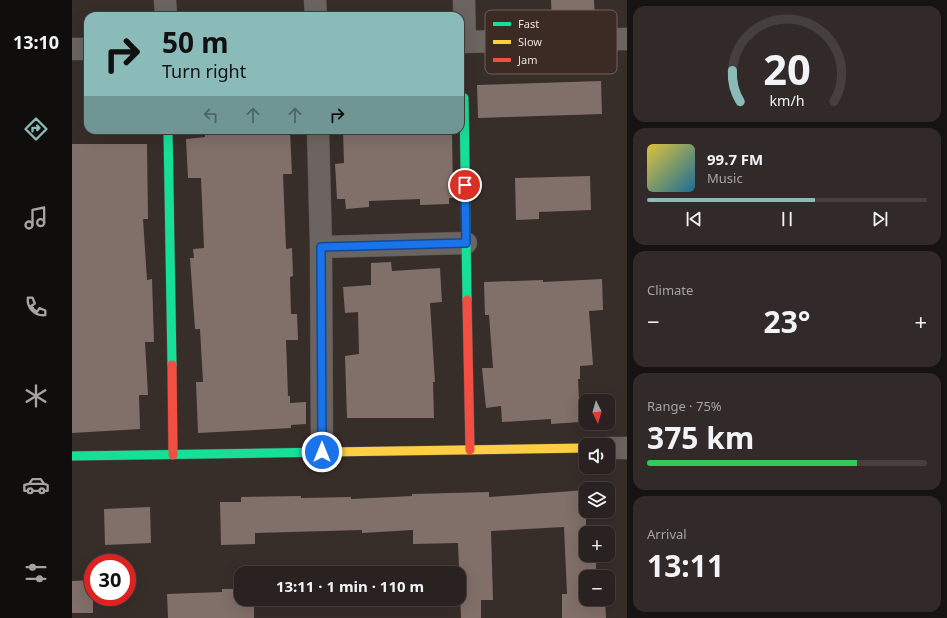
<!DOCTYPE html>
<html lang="en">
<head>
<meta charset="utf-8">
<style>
	:root { --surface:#292220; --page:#312a29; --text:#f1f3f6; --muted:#a5a4a5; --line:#453f3e; --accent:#8bbbb9 }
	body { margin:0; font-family:"Noto Sans",sans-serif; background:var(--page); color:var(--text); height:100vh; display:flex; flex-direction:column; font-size:15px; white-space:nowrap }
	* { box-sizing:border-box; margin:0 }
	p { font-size:13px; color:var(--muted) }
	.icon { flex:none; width:22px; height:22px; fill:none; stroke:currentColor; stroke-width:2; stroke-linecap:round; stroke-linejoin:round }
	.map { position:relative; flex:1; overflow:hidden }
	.side { display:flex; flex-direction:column; gap:6px; padding:6px; background:#171312; width:320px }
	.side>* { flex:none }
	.hud { position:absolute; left:12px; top:12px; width:380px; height:122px; border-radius:12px; box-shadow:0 4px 16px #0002,0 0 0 1px var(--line); background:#8bbbb9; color:#111; overflow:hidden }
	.needle { width:26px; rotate:175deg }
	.tools { position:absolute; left:507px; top:394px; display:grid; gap:8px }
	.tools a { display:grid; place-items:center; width:36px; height:36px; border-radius:8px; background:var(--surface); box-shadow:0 4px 16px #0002,0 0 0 1px var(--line); font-size:20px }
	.speed { position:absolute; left:12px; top:554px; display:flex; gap:8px; font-size:20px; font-weight:700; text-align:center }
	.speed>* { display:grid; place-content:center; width:52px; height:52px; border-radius:50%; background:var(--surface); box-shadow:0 4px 16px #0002,0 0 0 1px var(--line); line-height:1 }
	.speed .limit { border:6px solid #d22; background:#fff; color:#111 }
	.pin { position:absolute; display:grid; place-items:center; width:34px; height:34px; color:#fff; margin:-17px; border:2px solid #fff; border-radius:50%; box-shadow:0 1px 4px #0007 }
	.me { position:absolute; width:44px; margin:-22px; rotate:0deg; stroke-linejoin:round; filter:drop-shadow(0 0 3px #0008) }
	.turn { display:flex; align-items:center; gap:14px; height:84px; padding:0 12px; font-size:18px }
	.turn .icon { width:52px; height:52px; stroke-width:2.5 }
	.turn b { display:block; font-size:28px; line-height:34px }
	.lanes { display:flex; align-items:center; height:38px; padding:0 12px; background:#0003; justify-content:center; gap:20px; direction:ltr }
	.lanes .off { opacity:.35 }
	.big { font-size:30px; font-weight:700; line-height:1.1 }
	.side .tile { flex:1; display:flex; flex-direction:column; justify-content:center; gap:6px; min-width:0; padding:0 14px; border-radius:12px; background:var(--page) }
	.side .dial { align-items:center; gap:0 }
	.dial svg { height:104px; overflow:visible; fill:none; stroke:var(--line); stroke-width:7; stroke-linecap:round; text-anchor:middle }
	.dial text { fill:var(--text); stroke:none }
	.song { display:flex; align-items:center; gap:12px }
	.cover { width:48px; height:48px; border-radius:6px; background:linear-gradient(135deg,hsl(50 70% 55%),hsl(200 70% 35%)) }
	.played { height:4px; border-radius:2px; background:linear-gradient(90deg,var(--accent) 60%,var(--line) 60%) }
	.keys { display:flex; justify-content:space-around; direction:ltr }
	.heat { display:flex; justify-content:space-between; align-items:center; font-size:22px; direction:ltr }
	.charge { height:6px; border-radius:3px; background:linear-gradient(90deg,#34c759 75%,var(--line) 0) }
	.trip { position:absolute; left:162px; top:566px; width:232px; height:40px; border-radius:12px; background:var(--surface); box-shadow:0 4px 16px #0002,0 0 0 1px var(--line); font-weight:700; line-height:40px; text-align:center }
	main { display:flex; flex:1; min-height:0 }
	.tab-bar { display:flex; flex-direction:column; width:72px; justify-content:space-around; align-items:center; background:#100e0d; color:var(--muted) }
	.tab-bar .icon { width:28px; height:28px }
	.tab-bar .selected { color:var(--accent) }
	.tab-bar b { font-size:18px; color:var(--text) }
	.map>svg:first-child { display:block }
</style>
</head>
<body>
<main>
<nav class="tab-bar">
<b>13:10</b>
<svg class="icon selected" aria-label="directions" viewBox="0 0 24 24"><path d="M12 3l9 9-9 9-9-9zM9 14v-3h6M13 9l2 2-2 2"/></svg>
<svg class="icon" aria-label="music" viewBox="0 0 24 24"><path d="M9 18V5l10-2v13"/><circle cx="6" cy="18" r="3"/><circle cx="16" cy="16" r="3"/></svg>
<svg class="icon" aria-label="phone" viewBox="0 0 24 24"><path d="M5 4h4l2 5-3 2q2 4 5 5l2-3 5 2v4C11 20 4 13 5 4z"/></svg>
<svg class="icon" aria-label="climate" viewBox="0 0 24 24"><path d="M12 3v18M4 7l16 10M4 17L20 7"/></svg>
<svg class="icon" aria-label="car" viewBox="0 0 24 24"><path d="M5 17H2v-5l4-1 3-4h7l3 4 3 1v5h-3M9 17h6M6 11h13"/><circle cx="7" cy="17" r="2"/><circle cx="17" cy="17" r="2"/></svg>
<svg class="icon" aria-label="filters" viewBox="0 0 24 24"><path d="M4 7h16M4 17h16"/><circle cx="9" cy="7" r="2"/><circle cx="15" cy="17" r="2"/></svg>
</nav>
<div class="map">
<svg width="555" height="618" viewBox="0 0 555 618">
	<rect width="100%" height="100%" fill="#372e2a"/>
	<g fill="#816f69">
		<polygon points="479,0 522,0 523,19 480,21"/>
		<polygon points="529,81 530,114 406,118 405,85"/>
		<polygon points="133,130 218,130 220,174 211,174 214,249 220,248 221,276 218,277 219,314 225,314 226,340 214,340 216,396 218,396 218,403 234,402 234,424 219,425 219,428 126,433 124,382 131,382 128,329 123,329 118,258 122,258 121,249 132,248 129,178 116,178 114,139 133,137"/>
		<polygon points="271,130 380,130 381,198 377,198 377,204 348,205 348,199 297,201 297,207 274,209 273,199 265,199 263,164 272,163"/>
		<polygon points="0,144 75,144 76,219 71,219 75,280 80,279 82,342 73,342 76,395 67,395 68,429 0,433"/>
		<polygon points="518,176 519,210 467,212 467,219 444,220 443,178"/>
		<polygon points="319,262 320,271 368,268 370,302 358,303 363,382 361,382 362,418 275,418 273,356 287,354 286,312 273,313 271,287 299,285 299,263"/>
		<polygon points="530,279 531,310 517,311 521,365 508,366 508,379 506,379 508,422 479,424 479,419 430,422 429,406 414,408 410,368 421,368 417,315 413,315 412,282 471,280 471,282"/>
		<polygon points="514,490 514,531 523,531 523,533 514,533 514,555 524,555 524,577 514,577 514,599 533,599 534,618 490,618 490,594 495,594 492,527 419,531 421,600 409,600 409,618 389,618 386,543 341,544 341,530 290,533 290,530 183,533 183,544 149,545 148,502 169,502 169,497 229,496 229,498 279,497 279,499 340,496 340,494 417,492 417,497"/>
		<polygon points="78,507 79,543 33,545 32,509"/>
		<polygon points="21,580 21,613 0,613 0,581"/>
		<polygon points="150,589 169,589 169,599 182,599 182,618 96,618 95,594 150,592"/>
	</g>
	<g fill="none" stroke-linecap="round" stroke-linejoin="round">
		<g stroke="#524b47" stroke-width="23">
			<g id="street">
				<polyline points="93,0 94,16"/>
				<polyline points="243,0 244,16"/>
				<polyline points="392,0 393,42"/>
				<polyline points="388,42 555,39"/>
				<polyline points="0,49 16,49"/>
				<polyline points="246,130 249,247 250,452"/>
				<polyline points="249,247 394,243"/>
				<polyline points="536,448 555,448"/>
			</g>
		</g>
		<g stroke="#524b47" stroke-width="10">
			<g id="fast">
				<polyline points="392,98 395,300"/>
				<polyline points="96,130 100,365"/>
				<polyline points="0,456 257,452"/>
			</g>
		</g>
		<g stroke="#524b47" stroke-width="10">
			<polyline id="slow" points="257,452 514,448"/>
		</g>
		<g stroke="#524b47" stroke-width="10">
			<g id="jam">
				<polyline points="395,300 398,450"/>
				<polyline points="100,365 101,455"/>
			</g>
		</g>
		<use href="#street" stroke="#6b6460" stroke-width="22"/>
		<use href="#fast" stroke="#16e098" stroke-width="9"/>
		<use href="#slow" stroke="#ffcf43" stroke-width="9"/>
		<use href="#jam" stroke="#f24e42" stroke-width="9"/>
	</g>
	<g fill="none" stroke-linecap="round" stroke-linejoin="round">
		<g stroke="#114b97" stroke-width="10">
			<polyline id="route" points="250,452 249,247 394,243 393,185"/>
		</g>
		<use href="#route" stroke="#1a73e8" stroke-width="7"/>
	</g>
	<rect x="413" y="10" width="132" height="64" rx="6" fill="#3c2b25" stroke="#70615b" stroke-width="1"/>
	<rect x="421" y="22" width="18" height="4" fill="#16e098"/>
	<rect x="421" y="40" width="18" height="4" fill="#ffcf43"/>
	<rect x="421" y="58" width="18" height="4" fill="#f24e42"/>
	<g font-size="11" fill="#e9ded9">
		<text x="446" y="28">Fast</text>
		<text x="446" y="46">Slow</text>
		<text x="446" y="64">Jam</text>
	</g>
</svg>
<div class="tools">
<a><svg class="needle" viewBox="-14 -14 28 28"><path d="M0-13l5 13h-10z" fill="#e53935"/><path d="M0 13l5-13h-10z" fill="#a5a4a5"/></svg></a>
<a><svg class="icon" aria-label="sound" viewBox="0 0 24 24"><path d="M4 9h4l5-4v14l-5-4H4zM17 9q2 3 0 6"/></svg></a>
<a><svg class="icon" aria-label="layers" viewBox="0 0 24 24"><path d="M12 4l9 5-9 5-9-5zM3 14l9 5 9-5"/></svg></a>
<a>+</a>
<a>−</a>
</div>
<div class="speed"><div class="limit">30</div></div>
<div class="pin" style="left:393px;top:185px;background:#d93025"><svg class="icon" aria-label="arrive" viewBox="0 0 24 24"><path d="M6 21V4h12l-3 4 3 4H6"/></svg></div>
<svg class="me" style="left:250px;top:452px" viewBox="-20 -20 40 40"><circle r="17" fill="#1a73e8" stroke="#fff" stroke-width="3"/><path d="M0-11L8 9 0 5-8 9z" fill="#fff"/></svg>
<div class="trip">13:11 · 1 min · 110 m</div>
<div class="hud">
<div class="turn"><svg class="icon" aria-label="right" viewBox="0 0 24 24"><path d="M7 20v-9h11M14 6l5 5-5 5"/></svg><div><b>50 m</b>Turn right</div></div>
<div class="lanes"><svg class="icon off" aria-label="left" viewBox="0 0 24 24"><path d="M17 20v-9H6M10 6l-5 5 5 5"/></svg><svg class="icon off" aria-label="ahead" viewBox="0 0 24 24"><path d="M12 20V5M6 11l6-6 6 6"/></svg><svg class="icon off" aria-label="ahead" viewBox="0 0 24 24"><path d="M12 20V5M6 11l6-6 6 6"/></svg><svg class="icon" aria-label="right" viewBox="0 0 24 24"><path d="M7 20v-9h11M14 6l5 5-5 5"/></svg></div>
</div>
</div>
<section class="side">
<div class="tile dial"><svg viewBox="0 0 100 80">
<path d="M14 69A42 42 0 1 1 86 69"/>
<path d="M14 69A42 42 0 0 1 8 45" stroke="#8bbbb9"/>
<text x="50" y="56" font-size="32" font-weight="700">20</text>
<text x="50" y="72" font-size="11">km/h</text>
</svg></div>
<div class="tile">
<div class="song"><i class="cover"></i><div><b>99.7 FM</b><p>Music</p></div></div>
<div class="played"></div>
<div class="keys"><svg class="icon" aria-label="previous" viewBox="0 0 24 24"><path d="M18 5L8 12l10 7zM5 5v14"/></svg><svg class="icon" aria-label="pause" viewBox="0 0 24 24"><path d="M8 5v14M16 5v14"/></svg><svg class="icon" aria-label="next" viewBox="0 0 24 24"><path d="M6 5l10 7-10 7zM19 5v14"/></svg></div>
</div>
<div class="tile"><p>Climate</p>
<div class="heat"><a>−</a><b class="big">23°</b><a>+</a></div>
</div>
<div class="tile"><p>Range · 75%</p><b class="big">375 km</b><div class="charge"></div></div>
<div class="tile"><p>Arrival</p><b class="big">13:11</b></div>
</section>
</main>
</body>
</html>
